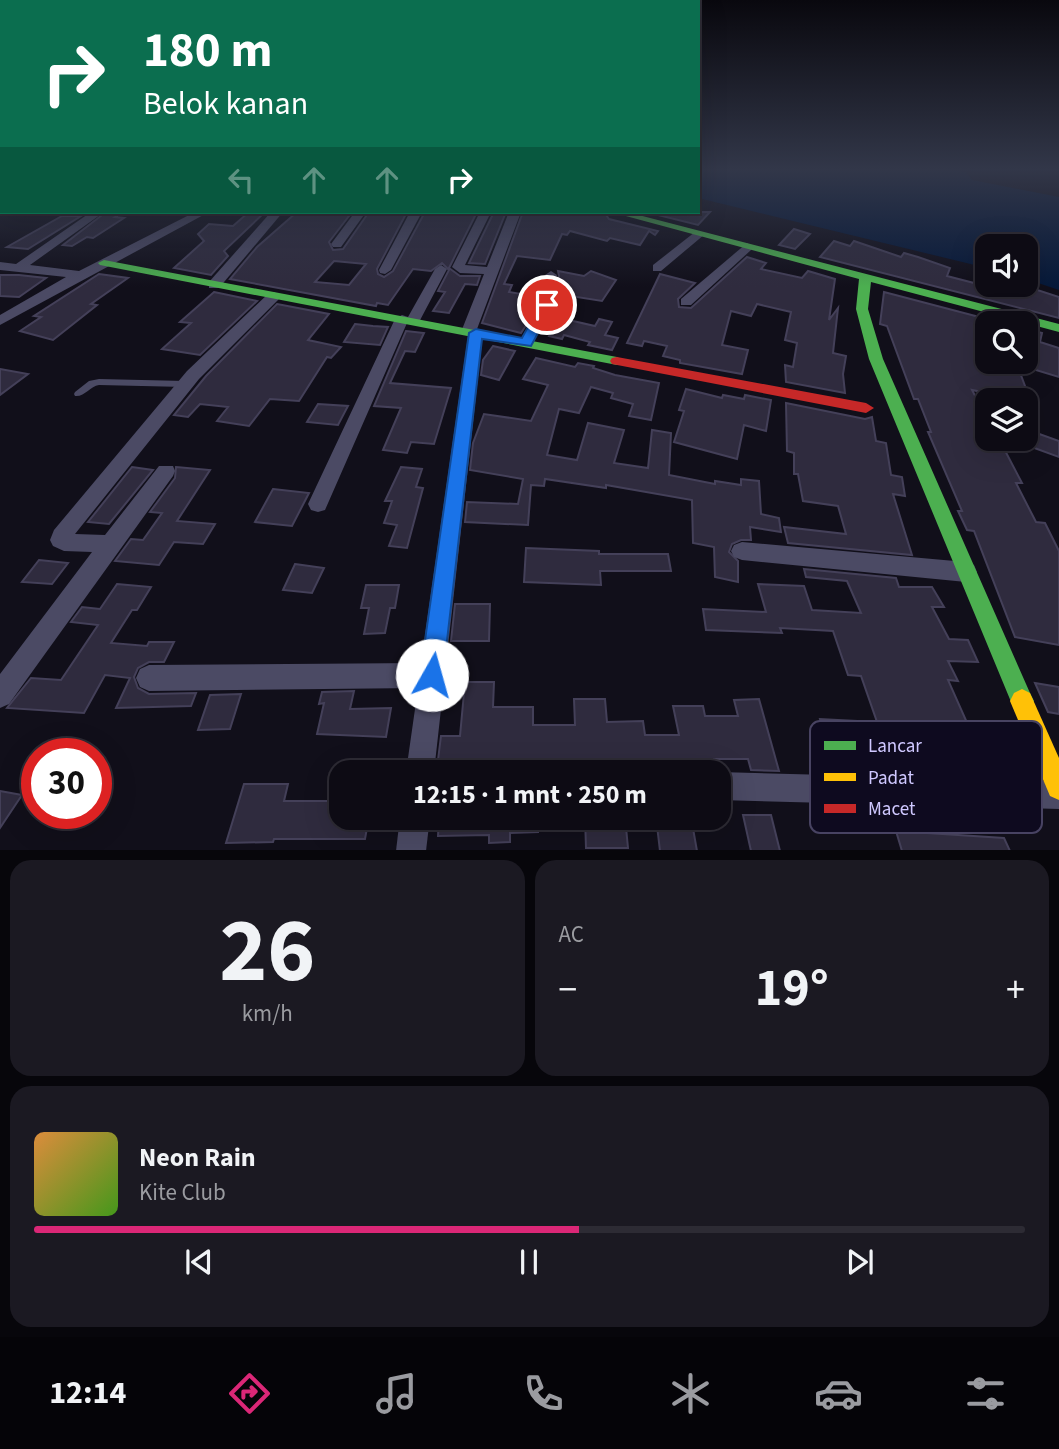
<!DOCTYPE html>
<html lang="id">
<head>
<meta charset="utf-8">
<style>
	:root { --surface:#0d0b14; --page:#1b1922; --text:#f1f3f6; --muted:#9a9ba0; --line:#2d2b34; --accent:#db2777 }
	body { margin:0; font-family:"Source Sans 3",sans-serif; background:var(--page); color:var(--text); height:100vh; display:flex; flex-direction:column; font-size:26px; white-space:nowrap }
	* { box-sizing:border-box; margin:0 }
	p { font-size:23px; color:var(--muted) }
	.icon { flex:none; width:38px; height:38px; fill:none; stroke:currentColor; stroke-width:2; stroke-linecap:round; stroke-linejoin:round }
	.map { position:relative; height:850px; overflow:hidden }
	.side { display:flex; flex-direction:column; gap:10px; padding:10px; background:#07060b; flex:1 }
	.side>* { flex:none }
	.hud { position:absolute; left:0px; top:0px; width:700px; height:214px; box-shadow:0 7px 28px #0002,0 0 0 2px var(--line); background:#0b6e4f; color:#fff; overflow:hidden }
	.fabs { position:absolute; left:975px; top:234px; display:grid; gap:14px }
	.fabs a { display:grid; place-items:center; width:63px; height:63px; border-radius:14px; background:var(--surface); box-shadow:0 7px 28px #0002,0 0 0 2px var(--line); font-size:35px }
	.speed { position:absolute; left:21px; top:738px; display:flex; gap:14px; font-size:35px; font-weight:700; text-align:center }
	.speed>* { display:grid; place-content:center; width:91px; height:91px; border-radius:50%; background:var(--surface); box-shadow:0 7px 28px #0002,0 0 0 2px var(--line); line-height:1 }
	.speed .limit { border:10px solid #d22; background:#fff; color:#111 }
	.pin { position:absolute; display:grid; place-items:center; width:60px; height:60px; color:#fff; margin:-30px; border:4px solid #fff; border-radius:50%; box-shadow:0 2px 7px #0007 }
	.me { position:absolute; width:77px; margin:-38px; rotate:7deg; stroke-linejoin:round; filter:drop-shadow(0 0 5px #0008) }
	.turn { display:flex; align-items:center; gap:24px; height:147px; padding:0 28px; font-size:32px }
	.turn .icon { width:91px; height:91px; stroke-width:2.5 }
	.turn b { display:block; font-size:49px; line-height:60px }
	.lanes { display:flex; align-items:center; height:66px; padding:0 28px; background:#0003; justify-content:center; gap:35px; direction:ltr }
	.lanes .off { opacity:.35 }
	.big { font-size:52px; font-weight:700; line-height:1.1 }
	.side .widget { flex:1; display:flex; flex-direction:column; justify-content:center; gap:10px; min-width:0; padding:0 24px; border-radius:21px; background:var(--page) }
	.side .dial { align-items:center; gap:0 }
	.dial b { font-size:91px; line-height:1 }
	.song { display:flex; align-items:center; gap:21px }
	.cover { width:84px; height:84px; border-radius:10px; background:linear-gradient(135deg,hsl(30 70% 55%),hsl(100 70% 35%)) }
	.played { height:7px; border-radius:4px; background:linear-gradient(90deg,var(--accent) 55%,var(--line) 55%) }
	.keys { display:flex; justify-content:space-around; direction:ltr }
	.heat { display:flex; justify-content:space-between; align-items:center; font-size:38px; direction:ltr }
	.side .tiles { flex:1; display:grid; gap:10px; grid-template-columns:1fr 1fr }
	.widget:last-child { grid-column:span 2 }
	.trip { position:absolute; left:329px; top:760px; width:402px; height:70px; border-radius:21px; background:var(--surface); box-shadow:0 7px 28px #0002,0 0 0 2px var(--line); font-weight:700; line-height:70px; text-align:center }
	.tabs { display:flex; height:112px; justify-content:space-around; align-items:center; background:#050408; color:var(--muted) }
	.tabs .icon { width:49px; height:49px }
	.tabs .selected { color:var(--accent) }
	.tabs b { font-size:32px; color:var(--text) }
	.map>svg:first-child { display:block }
</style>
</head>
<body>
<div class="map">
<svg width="1059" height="851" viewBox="0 0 1059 851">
	<rect width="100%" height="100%" fill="#110f1a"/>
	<polygon fill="#06193a" points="698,168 941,168 966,172 972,180 1059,197 1059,290 1026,279 1026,247 987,247 987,268 698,198"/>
	<g fill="#2f2b3e" stroke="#444059" stroke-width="2" fill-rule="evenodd">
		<polygon points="106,212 124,212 115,217 124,218 93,238 87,237 72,246 63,245"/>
		<polygon points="249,212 265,212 224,251 228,256 211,275 174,268 204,241 198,234 209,224 233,226"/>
		<path d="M297,212H352L329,242L333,250L343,249L369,212H407L377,269L378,274L384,277L393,271L425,212H477L449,268L460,276H480L477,285L465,284L449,313L433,311L445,292L438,291L449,270L442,263L431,271L413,269L388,305L377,303L376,306L230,279L257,247ZM334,261L366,264L349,285L315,282Z"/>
		<polygon points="494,212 506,212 485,264 469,263"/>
		<polygon points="523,212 604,212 609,219 658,231 655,235 649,231 640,245 610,238 607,241 570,231 567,235 562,234 550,260 517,256 504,284 512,285 509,292 533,296 531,300 538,307 521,333 482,323"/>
		<polygon points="646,212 710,212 698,225"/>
		<polygon points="62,216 81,216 28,249 7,247"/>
		<polygon points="794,229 810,234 795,249 779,245"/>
		<polygon points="834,241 850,246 854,241 901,257 904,253 918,257 950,268 947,276 978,284 987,262 987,285 1022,285 1059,297 1059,318 820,257"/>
		<polygon points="747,257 766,263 761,269 802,278 808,271 835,279 829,320 838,308 833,353 846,356 843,374 845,393 786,382 785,365 793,367 797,343 785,340 791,312 757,304 751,316 731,311 722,345 748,350 742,374 680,363 680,360 663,356 667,346 644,341 642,346 627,343 660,274 695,283 678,299 679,307 691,308"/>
		<polygon points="558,271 584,276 591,271 616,280 602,301 571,296 565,306 557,305 551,298 559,276"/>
		<polygon points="99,274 128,278 91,304 97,305 53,340 20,331 41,317 34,316"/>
		<polygon points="0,275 19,275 46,278 19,297 0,296"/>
		<polygon points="214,292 257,301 200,355 162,349 191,323 180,322"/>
		<polygon points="884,292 987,319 987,362 1016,362 1031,402 972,390 981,407 975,406 987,430 987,439 1000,441 1022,483 1016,483 1036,522 1045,523 1059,551 1059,645 1015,637 974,531 967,530 958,511 962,511 928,432 931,432 918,399 914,399 887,326 880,324"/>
		<polygon points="277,304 329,314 308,340 341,347 331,358 327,357 299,401 270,399 249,426 217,421 228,407 200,404 188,417 174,415 206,376"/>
		<polygon points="560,318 595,326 599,319 612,322 605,335 618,338 612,350 588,345 590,342 564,335 562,339 549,336"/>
		<polygon points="355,324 373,326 388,327 380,345 344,342"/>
		<polygon points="1026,329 1042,333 1040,342 1059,348 1059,377 1026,367"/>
		<polygon points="406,331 424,333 415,352 405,351 390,383 451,388 434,444 411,442 407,453 383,450 401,408 374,406"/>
		<polygon points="493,346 515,351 499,380 481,375 483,360"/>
		<polygon points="536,358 575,367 578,363 594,366 593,368 615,375 659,383 651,420 629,416 633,404 611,398 613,393 591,387 579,413 559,409 547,455 577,460 588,423 624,430 614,463 648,468 652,430 671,433 669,475 715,484 715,481 741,485 741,479 759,481 761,514 779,518 781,532 750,527 751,540 741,540 732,544 729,552 738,561 738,582 715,577 714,547 693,543 692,500 606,485 606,488 545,479 544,486 531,485 528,525 465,522 467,502 518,504 523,479 470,470 473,443 484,414 531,421 548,385 523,379"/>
		<polygon points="0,369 28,374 0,395"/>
		<polygon points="686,389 722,398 723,395 744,399 745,395 771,400 766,431 744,425 737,459 674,442 684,411 679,410"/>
		<polygon points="786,403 865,419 872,417 876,441 886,443 891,475 902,477 905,496 893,494 912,555 788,543 784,527 846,534 838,506 803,501 798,474 794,474 794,453 787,451"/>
		<polygon points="318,404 348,406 338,425 307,422"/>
		<polygon points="1031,431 1059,441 1059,457 1029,446"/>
		<polygon points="132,467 153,470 109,524 88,522"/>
		<polygon points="176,467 210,470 177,521 215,524 203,544 174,542 159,565 115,561 131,539 143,540 162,513 150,512 175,478"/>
		<polygon points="401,467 422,469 416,487 423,488 407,548 389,546 397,525 384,523 392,501 385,501"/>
		<polygon points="273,489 309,493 292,526 255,522"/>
		<polygon points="526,548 599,551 599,554 668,554 671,571 600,571 601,585 524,582"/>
		<polygon points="39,560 68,563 52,584 22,582"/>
		<polygon points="295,564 324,568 312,593 283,590"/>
		<polygon points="804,569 896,578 899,587 932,587 944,607 932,607 949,639 968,640 978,662 948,661 958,681 948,680 976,743 983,743 998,777 835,772 820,719 877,722 861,676 848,675 833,631 780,628 782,633 706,630 703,609 766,612 758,584 804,586 812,610 861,613 847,581 806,577"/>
		<polygon points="117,584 151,587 137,610 132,610 111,643 147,646 149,642 174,642 164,662 149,662 138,668 134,677 138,688 149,694 196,693 191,706 116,708 130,678 105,675 84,713 7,708 31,678 61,680 98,625 71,622 82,607 100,609"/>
		<polygon points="366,585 399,585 395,608 390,608 385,633 364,634 369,608 361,608"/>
		<polygon points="455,604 490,604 489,641 451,641"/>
		<polygon points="465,682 494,682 493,707 533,707 533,725 575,725 574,699 605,699 607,722 643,721 645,735 679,735 673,706 703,706 705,716 738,716 734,700 759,699 779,771 751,770 748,759 714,759 715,767 649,769 650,772 578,772 578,769 542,769 542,772 462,772 462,768 437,768 441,736 460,736"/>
		<polygon points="1035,683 1059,687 1059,714 1048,712"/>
		<polygon points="354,691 350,709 391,708 386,737 317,734 324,703 319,704 322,692"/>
		<polygon points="241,694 230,729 198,730 210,695"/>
		<polygon points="244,784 288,784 284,801 341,801 341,817 369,817 365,839 274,839 273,842 226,843"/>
		<polygon points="0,791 22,795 0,828"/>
		<polygon points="743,815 771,815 780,851 751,851"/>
		<polygon points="439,817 537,817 538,832 510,833 510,842 489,843 489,835 438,836"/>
		<polygon points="585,817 625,817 628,848 586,848"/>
		<polygon points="656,817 691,817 697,851 660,851"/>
		<polygon points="896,831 1004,838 1010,851 902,851"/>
	</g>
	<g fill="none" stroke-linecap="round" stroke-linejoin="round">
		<path fill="#4b4a64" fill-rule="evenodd" d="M99,379L185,381L189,384L185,387L99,385C90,386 85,397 75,396L74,394L75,392L89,381Z"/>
		<g fill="#4b4a64" fill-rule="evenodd">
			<polygon points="91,212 104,212 30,265 79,271 195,212 209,212 0,325 0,315 66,277 0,270 0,262 16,264"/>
			<polygon points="271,212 283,212 219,288 209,288 209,282"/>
			<polygon points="355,212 366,212 341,247 333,247 331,244"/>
			<polygon points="410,212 422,212 391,270 385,274 380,273 379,270"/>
			<polygon points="480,212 491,212 465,265 487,267 509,212 521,212 477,329 483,333 434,772 406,772 418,688 149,691 140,687 136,678 140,669 149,665 421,663 468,336 461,332 484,274 460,273 452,267"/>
			<polygon points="695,232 705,234 661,271 653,271 653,265"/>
			<polygon points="747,243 753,247 751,250 691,305 681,305 681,299"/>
			<polygon points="441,265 447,269 418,324 407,323 325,510 318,512 311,510 308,504 395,319 402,315 408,317 435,269"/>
			<polygon points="551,271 557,275 548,299 555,306 531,346 521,346 518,343 541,307 534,300 545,275"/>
			<polygon points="274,292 281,296 279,299 199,379 75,534 105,535 159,466 173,466 175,471 173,476 9,704 0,708 0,674 92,552 64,551 53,546 50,540 54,530 187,371 269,293"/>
			<polygon points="742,542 966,562 974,565 977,572 974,579 966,582 742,560 734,557 731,551 734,545"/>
			<polygon points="719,772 1059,781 1059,809 719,800"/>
			<polygon points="400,817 430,817 426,851 396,851"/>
		</g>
		<g fill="#4caf50" fill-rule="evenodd">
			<polygon points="611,212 627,212 1059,324 1059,332 871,282 868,309 883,359 1030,693 1034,701 1030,709 1022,713 1014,709 869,359 856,309 859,279"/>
			<polygon points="104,260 617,357 624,361 617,365 100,265 98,263"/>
		</g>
		<polygon fill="#ffc107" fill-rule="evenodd" points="1022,689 1030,693 1059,758 1059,800 1050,796 1010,701 1014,693"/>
		<polygon fill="#c62828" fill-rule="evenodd" points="617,357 866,403 874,408 866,413 612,364 610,361 612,358"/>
	</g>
	<linearGradient id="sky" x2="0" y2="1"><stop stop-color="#09080e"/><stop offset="0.59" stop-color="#323749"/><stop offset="1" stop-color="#323749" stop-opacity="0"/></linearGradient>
	<rect width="1059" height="287" fill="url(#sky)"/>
	<polygon fill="#1a73e8" stroke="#114b97" stroke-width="2" points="547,301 553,305 531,346 482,339 443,675 440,683 432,686 424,683 420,675 469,333 476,329 522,338 540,305"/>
	<rect x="810" y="721" width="232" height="112" rx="10" fill="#0e0a1f" stroke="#484362" stroke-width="2"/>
	<rect x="824" y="741" width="32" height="9" fill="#4caf50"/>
	<rect x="824" y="773" width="32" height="8" fill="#ffc107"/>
	<rect x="824" y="804" width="32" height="9" fill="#c62828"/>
	<g font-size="19" fill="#cfc8ff">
		<text x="868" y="752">Lancar</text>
		<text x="868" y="784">Padat</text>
		<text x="868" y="815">Macet</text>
	</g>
</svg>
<div class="fabs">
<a><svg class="icon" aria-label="sound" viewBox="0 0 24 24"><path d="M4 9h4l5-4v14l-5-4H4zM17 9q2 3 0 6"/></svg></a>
<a><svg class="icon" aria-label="search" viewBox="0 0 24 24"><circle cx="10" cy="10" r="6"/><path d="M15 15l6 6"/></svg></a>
<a><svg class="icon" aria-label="layers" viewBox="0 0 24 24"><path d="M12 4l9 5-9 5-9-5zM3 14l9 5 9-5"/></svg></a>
</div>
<div class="speed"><div class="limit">30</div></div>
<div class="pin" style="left:547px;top:305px;background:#d93025"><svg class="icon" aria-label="arrive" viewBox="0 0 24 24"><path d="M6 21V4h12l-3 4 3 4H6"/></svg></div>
<svg class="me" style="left:432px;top:675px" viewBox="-20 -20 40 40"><circle r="19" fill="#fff"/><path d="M0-13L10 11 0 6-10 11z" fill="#1a73e8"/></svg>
<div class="trip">12:15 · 1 mnt · 250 m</div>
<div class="hud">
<div class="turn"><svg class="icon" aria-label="right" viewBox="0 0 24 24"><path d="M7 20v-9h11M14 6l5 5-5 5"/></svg><div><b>180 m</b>Belok kanan</div></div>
<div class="lanes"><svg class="icon off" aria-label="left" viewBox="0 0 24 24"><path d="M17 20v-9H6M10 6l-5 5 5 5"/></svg><svg class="icon off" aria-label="ahead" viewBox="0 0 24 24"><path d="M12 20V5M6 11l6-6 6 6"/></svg><svg class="icon off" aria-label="ahead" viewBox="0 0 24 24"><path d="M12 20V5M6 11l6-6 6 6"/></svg><svg class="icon" aria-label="right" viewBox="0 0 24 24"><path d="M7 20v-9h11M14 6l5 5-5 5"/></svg></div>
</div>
</div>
<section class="side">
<div class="tiles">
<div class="widget dial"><b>26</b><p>km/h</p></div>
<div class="widget"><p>AC</p>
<div class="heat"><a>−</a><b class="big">19°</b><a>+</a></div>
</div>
<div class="widget">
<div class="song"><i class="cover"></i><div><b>Neon Rain</b><p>Kite Club</p></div></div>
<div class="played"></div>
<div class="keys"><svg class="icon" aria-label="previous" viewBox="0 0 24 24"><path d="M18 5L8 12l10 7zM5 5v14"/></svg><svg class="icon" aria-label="pause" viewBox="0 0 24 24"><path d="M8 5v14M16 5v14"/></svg><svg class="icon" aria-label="next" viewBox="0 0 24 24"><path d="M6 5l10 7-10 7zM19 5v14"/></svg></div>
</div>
</div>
</section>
<nav class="tabs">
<b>12:14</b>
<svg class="icon selected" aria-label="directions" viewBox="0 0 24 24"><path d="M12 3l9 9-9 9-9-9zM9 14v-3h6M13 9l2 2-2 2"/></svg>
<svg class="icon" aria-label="music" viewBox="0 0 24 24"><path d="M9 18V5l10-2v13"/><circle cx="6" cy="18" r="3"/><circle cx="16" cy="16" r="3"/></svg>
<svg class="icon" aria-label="phone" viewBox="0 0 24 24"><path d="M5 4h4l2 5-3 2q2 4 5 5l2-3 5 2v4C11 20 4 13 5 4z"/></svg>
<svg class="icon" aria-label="climate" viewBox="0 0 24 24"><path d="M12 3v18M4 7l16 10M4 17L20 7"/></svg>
<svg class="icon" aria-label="car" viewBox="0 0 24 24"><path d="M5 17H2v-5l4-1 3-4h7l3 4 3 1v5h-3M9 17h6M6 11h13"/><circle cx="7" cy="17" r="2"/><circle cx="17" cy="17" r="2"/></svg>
<svg class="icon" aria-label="filters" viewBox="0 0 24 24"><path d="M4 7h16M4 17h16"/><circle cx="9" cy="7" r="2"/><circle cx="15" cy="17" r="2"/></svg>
</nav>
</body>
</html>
